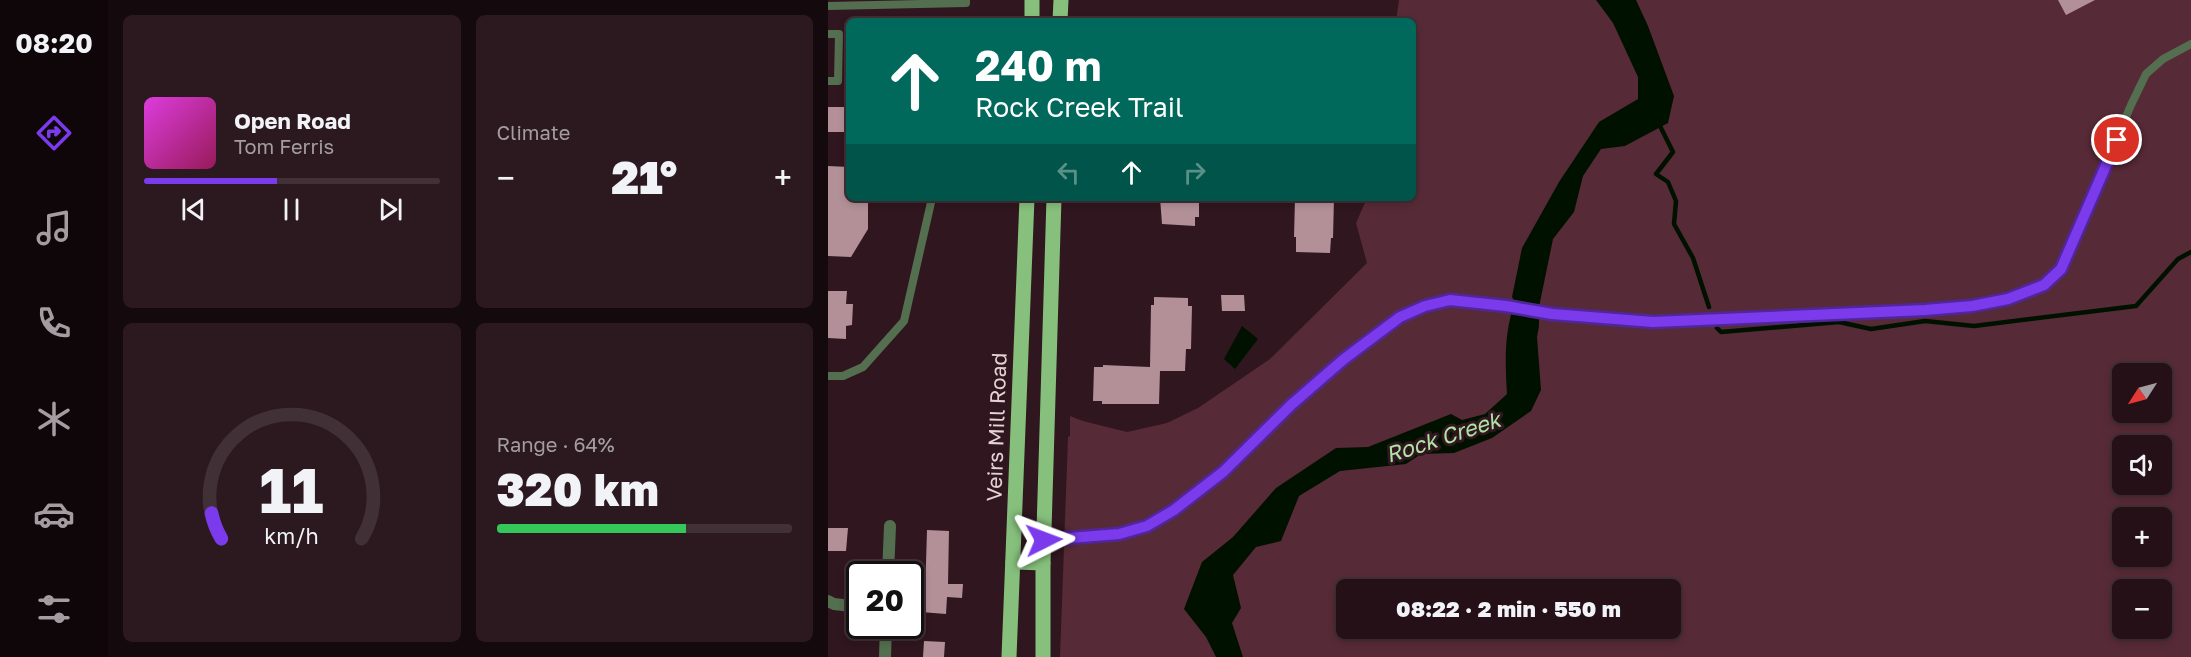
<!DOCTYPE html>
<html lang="en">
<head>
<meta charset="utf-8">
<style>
	:root { --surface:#241016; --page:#2c191f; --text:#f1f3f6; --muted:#a39da1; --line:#413035; --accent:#7c3aed }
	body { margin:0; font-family:"Golos Text",sans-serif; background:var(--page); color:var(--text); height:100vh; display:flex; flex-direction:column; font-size:22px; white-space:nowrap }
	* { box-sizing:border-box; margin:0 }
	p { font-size:20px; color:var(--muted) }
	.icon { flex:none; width:33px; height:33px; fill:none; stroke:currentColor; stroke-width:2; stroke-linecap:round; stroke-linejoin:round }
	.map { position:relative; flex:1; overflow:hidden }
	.sheet { display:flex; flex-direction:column; gap:15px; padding:15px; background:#14090c; width:720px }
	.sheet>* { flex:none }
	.banner { position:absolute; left:18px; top:18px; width:570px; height:183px; border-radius:9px; box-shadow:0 3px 9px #0003,0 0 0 2px var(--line); background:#00695c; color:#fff; overflow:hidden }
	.needle { width:39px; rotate:234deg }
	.buttons { position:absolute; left:1284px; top:363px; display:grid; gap:12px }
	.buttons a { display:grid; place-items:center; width:60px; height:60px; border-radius:9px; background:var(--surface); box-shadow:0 3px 9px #0003,0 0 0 2px var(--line); font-size:30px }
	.speed { position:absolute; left:18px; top:561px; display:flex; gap:12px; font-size:30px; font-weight:700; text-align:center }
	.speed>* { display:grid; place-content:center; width:78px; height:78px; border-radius:50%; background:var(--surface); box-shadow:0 3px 9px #0003,0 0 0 2px var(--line); line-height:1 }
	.speed .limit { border:3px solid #111; border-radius:9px; background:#fff; color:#111 }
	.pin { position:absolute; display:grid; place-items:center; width:51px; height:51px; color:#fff; margin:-26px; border:3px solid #fff; border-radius:50%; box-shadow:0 2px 6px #0007 }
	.me { position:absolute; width:66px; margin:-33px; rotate:87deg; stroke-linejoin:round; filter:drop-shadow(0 0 4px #0008) }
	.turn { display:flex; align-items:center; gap:21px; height:126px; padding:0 30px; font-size:27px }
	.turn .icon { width:78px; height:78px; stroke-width:2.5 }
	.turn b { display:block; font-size:42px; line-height:51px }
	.lanes { display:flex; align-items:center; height:57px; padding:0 30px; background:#0003; justify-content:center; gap:30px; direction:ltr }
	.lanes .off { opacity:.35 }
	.big { font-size:45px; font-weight:800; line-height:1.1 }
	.sheet .widget { flex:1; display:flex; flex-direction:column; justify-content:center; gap:9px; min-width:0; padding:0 21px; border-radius:9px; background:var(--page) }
	.sheet .dial { align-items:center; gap:0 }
	.dial svg { height:156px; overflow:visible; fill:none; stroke:var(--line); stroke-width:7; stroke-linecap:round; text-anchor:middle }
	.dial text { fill:var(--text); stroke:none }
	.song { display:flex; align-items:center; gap:18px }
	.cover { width:72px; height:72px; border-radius:9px; background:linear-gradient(135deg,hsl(300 70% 55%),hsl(330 70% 35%)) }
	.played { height:6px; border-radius:3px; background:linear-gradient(90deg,var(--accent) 45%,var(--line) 45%) }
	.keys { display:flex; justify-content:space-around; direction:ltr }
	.heat { display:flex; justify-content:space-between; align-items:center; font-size:33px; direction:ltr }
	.charge { height:9px; border-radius:4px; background:linear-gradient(90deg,#34c759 64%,var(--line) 0) }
	.sheet .tiles { flex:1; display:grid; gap:15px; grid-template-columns:repeat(2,1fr) }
	.trip { position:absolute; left:508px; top:579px; width:345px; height:60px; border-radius:9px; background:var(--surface); box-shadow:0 3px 9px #0003,0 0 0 2px var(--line); font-weight:800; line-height:60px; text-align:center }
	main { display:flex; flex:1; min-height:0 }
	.menu { display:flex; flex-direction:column; width:108px; justify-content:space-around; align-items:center; background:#0e0609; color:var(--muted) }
	.menu .icon { width:42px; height:42px }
	.menu .on { color:var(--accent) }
	.menu b { font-size:27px; color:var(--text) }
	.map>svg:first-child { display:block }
</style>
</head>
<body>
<main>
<nav class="menu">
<b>08:20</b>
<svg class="icon on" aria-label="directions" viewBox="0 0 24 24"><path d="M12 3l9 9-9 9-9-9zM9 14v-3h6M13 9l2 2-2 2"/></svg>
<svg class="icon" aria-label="music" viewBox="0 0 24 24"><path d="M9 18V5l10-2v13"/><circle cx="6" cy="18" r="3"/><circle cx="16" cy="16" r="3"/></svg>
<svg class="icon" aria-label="phone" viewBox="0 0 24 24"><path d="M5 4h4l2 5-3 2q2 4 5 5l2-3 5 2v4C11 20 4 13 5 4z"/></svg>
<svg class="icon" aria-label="climate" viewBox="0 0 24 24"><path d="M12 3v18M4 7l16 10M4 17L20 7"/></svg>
<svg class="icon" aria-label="car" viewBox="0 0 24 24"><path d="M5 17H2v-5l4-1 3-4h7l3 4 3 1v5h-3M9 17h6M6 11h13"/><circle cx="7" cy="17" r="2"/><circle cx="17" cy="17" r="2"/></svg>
<svg class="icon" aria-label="filters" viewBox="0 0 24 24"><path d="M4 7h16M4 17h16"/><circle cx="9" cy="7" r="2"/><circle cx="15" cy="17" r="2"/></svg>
</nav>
<section class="sheet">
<div class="tiles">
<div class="widget">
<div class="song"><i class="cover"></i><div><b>Open Road</b><p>Tom Ferris</p></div></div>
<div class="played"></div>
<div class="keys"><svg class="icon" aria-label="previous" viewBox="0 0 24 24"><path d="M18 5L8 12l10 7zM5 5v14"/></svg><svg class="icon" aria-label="pause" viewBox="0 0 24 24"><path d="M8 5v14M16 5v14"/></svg><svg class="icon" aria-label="next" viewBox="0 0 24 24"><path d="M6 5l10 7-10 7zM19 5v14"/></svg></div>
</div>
<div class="widget"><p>Climate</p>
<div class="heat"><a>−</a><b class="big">21°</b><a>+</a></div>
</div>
<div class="widget dial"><svg viewBox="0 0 100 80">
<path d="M14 69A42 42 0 1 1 86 69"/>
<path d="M14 69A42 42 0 0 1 9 56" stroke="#7c3aed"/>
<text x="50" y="56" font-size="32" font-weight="700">11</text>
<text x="50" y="72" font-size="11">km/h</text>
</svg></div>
<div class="widget"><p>Range · 64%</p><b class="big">320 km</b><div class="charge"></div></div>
</div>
</section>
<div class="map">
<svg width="1363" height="657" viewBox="0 0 1363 657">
	<rect width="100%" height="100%" fill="#30161e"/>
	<path fill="#572a37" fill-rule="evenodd" d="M571,0H1363V657H232L240,437L242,436V416L255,421L299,432L339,423L370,408L442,359L539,263L528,223L539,198H585V21H568ZM1294,374H1334V412H1294ZM1294,446H1334V484H1294ZM1294,518H1334V556H1294ZM519,590H843V628H519ZM1294,590H1334V628H1294Z"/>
	<g fill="#010">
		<path d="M768,0H808L820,26L846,96L840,123L797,146L773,149L755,176L746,212L725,239L711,307V326L709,337L713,390L703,411L664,438L626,453L593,454L578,464L512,471L471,496L453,541L428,547L405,575L413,608L404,623L415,657H388L378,637L356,609L374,562L405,537L448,488L508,448L540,447L623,414L634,420L657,414L679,394C677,362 676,332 687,302L684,297L694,248L731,182L771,122L810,99V77L785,23Z"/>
		<polygon points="414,326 430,339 407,369 396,359"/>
	</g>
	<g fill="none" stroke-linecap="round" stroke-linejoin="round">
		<g stroke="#010" stroke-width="4.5">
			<polyline points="830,122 845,152 828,174 840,182 848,201 846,224 865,258 881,307"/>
			<polyline points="889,328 893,332 1011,322 1043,329 1097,321 1146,326 1308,306 1350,259 1363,252"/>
		</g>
	</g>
	<g fill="#b39098">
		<polygon points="1230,0 1267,0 1238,15"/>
		<rect x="0" y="107" width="21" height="25"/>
		<polygon points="0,166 21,167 21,198 40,198 40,229 23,257 0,256"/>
		<polygon points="332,198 371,198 371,217 367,217 367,226 334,224"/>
		<polygon points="467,198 506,198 505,238 503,238 502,253 468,252 468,237 466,237"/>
		<polygon points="0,291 19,291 18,304 25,304 24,325 18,326 18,339 0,338"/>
		<polygon points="393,295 416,295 417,311 394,311"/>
		<polygon points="326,297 360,298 360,306 364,306 363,349 358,349 357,371 332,371 331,404 274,404 274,401 265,401 266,367 275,367 275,365 322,367 323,305 326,305"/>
		<polygon points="0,528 20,528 18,551 0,551"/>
		<polygon points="99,530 121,531 120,584 135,584 134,598 119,597 118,614 93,612 94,597 97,597"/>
		<polygon points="96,641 117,642 116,657 95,657"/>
	</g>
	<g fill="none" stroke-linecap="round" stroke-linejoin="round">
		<g stroke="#536f4f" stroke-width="8">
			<polyline points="0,6 138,3 138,0"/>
			<polyline points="0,34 11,34 10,81 0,81"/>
			<polyline points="0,376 15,376 35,367 76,321 104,198"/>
			<path d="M216,540C246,538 282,540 311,530C332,522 350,507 368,493C427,447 475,390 534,345C554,330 572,315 596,307C635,293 677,308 717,313C765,319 813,323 862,321L1144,306L1180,299L1216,285L1233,269L1303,105L1318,74L1335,59L1363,44"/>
		</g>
		<g stroke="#536f4f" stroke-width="12">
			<polyline points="60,574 62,526"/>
			<polyline points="0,601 6,604 32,607"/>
			<polyline points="57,657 58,626"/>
		</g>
		<g stroke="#86c07c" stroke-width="15">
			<polyline points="204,21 204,0"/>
			<polyline points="232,21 233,0"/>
			<polyline points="185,562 215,563"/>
			<polyline points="181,657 199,198"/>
			<polyline points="215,657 215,563 226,198"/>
		</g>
	</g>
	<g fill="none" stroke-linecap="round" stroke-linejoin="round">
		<g stroke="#51269a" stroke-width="15">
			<polyline id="route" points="216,540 291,534 319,526 346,510 395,472 463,405 516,359 572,317 597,306 622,300 678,306 724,314 825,322 1097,310 1144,306 1180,299 1216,285 1233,269 1289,140"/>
		</g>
		<use href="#route" stroke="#7c3aed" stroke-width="10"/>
	</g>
	<g text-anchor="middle" stroke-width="6" stroke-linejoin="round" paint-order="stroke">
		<g font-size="21" fill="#e5d2d6" stroke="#30161e">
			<text transform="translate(169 427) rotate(-88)" y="7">Veirs Mill Road</text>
		</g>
		<g font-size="22" font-style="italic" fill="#ade3a4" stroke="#30161e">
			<text transform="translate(615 437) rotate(-18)" y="8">Rock Creek</text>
		</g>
	</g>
</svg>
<div class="buttons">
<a><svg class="needle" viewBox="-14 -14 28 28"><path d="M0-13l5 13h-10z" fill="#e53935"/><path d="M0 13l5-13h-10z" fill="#a39da1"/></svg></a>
<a><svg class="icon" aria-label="sound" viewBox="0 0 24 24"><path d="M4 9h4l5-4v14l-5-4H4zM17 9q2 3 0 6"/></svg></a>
<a>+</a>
<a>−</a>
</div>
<div class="speed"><div class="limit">20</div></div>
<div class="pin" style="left:1289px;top:140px;background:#d93025"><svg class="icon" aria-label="arrive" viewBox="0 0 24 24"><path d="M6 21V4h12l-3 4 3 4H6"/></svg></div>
<svg class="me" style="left:216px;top:540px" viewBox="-20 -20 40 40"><path d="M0-17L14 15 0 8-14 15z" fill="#7c3aed" stroke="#fff" stroke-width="4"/></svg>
<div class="trip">08:22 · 2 min · 550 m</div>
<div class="banner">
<div class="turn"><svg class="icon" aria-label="ahead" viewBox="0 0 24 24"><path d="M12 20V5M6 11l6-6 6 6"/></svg><div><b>240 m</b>Rock Creek Trail</div></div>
<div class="lanes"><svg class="icon off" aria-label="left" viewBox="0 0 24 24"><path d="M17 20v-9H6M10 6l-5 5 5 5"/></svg><svg class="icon" aria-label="ahead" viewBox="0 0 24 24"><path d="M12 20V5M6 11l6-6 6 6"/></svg><svg class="icon off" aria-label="right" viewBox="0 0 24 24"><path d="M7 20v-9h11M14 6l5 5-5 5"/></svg></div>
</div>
</div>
</main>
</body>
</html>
